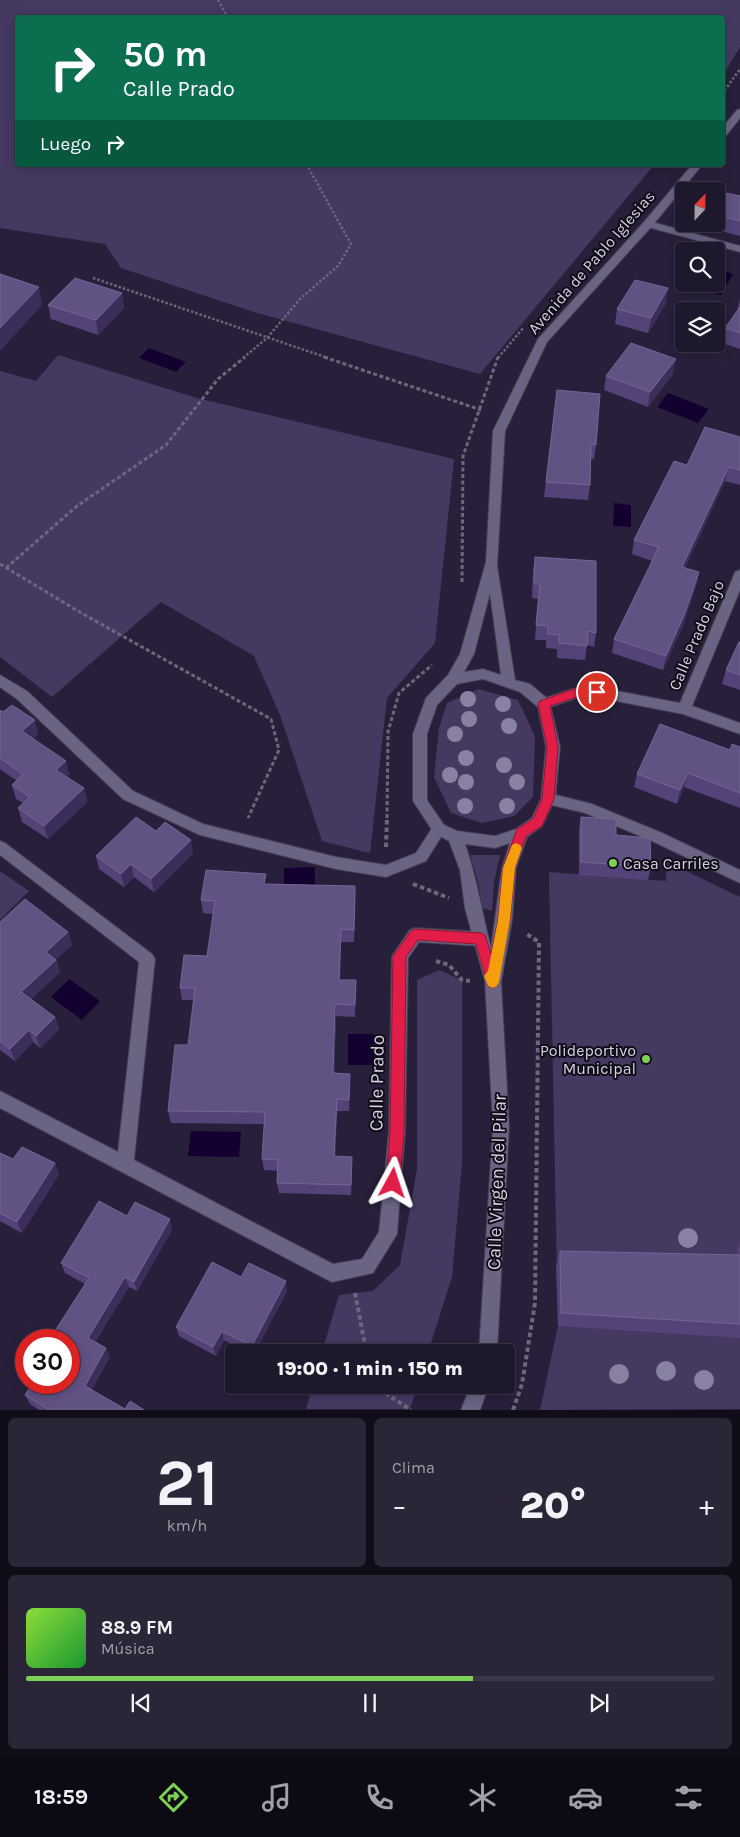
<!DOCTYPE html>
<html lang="es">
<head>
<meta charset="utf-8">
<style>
	:root { --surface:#1e182c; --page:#2b2538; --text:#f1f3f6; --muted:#a1a0a9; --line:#3c3748; --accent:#7cd155 }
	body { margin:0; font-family:Karla,sans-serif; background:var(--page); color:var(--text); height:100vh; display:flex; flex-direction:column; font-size:19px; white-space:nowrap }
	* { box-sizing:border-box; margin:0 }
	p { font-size:16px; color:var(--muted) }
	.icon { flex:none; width:28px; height:28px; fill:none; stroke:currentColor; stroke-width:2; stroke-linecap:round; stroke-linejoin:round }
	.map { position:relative; height:1410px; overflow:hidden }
	.drawer { display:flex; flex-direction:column; gap:8px; padding:8px; background:#100d18; flex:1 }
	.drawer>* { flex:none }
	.top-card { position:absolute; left:15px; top:15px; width:710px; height:152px; border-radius:5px; box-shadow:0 2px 12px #0003,0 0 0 1px var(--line); background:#0b6e4f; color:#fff; overflow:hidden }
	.needle { width:32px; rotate:22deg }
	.controls { position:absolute; left:675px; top:182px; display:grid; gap:10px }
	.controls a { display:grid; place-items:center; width:50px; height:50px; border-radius:5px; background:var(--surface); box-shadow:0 2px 12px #0003,0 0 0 1px var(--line); font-size:25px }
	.speed { position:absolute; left:15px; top:1329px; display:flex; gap:10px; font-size:25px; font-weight:700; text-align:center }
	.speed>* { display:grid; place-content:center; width:65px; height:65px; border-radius:50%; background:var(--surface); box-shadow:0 2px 12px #0003,0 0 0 1px var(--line); line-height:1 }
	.speed .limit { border:8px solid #d22; background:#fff; color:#111 }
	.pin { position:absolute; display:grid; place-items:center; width:42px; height:42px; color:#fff; margin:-21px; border:2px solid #fff; border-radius:50%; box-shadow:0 1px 5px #0007 }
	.me { position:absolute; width:55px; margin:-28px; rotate:5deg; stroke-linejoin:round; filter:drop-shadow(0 0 4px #0008) }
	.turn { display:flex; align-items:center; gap:18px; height:105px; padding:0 25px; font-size:22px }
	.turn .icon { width:65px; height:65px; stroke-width:2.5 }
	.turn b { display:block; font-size:35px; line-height:42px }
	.then { display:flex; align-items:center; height:48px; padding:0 25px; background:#0003; gap:10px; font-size:19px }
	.big { font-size:38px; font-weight:800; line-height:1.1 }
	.drawer .tile { flex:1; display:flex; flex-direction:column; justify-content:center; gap:8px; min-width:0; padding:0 18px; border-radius:8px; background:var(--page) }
	.drawer .dial { align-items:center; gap:0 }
	.dial b { font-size:65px; line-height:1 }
	.song { display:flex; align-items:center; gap:15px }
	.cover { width:60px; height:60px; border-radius:8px; background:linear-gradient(135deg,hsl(90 70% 55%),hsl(130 70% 35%)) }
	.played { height:5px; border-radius:2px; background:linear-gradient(90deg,var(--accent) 65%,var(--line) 65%) }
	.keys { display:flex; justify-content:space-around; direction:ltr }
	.heat { display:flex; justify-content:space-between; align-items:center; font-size:28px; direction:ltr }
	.drawer .tiles { flex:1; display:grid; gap:8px; grid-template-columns:1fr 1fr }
	.tile:last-child { grid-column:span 2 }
	.trip { position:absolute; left:225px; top:1344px; width:290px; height:50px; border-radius:5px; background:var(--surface); box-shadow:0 2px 12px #0003,0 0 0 1px var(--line); font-weight:800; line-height:50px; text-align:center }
	.tabs { display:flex; height:80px; justify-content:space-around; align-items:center; background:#0c0a12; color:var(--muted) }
	.tabs .icon { width:35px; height:35px }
	.tabs .selected { color:var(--accent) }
	.tabs b { font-size:22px; color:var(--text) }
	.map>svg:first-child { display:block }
</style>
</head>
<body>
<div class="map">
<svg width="740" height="1410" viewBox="0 0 740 1410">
	<rect width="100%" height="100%" fill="#28203b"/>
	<g fill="#453962">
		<polygon points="0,0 740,0 740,47 723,75 722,18 18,18 18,165 654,165 480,374 254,312 121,268 105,244 0,228"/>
		<polygon points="58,355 197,398 454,459 435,643 387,698 370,853 322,841 280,715 254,656 161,602 52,697 0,657 0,371 36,381"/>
		<polygon points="478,689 518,700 535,736 533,797 514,816 482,823 451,813 434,777 439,728 447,703"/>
		<polygon points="470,855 500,855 494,882 492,911 482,908 478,882"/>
		<polygon points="667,862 740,897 740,1409 540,1410 558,1326 549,872 666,881"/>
		<polygon points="0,871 29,891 0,920"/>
		<polygon points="439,970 462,980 462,1163 452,1277 428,1352 322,1352 339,1295 373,1291 400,1265 417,1169 417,980"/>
		<polygon points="313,1385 418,1385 410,1409 306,1409"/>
	</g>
	<g fill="#140030">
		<polygon points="716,269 733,274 721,295 699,289 702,284 716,284"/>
		<polygon points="149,348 186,362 176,372 139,358"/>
		<polygon points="668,393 709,409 698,423 657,407"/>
		<polygon points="614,503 631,505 631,527 613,526"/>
		<polygon points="315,867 315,887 284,888 284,868"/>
		<polygon points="69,979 100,1001 82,1020 51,997"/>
		<rect x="348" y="1034" width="26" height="31"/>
		<polygon points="191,1131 241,1132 239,1157 188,1156"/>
	</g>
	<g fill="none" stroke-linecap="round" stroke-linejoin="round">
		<g stroke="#443d53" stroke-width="2">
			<g id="minor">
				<polygon points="648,221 740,246 740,252 644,226 643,224"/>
				<polygon points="740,570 740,590 692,706 740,723 740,734 683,714 585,695 544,709 539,708 537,704 539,700 585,685 680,703 734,575 735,572"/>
				<polygon points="0,675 27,691 133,791 203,824 336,857 386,865 416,853 434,825 439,823 444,825 446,829 426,861 386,877 336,869 200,835 123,799 17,699 0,687"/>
				<polygon points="548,793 592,804 662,833 740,870 740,883 652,841 585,813 543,803 541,799 543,795"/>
				<polygon points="0,841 5,843 152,954 155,959 134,1160 333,1264 362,1259 379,1232 389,1131 392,956 410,930 415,928 481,932 486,934 489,939 486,944 481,946 419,942 408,958 405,1131 397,1234 373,1273 332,1282 326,1279 0,1108 0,1091 118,1152 139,962 0,855"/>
			</g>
		</g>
		<g stroke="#443d53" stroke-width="2">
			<g id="secondary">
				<polygon points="740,109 740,118 725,137 722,138 722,128 737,110"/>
				<path d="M692,165H702L652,226L547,342L505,431L497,566L515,680L530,684L549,700L560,747L555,799L542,826L527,837L516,868L512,920L501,982L509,1126L497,1352H479L493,1126L485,981L465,908L460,870L449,841L434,833L413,801V734L426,698L448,675L460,654L486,562L493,431L538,339L644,222ZM490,593L501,675L483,669L464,672L474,654ZM483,679L520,692L538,707L546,747L541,799L532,818L516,829L495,836L457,831L444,825L427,800V734L437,705L457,684ZM510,843L502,868L491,948C482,913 477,878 465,844L495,848Z"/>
				<polygon points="471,1385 489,1385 480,1410 461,1410"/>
			</g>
		</g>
		<g stroke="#6d667d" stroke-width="2.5" stroke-dasharray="2.5 2" stroke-linecap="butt">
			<polyline points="218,0 228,18"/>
			<polyline points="722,94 740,69"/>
			<polyline points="93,278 328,358"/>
			<polyline points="243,358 267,338 300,299 338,266 351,244 307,165"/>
			<polyline points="498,358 524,327"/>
		</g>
		<g stroke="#6d667d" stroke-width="3" stroke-dasharray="4 2.5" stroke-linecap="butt">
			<polyline points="324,357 481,410"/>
			<polyline points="0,564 83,614 271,719 279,750 248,818"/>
			<polyline points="6,568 77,506 166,445 218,379 245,357"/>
			<polyline points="462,582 463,456 498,357"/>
			<polyline points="387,818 388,732 399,693 432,665"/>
		</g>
		<g stroke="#6d667d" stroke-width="4" stroke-dasharray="4.5 3" stroke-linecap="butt">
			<polyline points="386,847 387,817"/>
			<polyline points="413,884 449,898"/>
			<polyline points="436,961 449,965 462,980 470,981"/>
			<polyline points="355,1293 364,1340 369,1352"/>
			<polyline points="384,1385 388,1395 411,1410"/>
			<polyline points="513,1410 522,1384 535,1303 539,942 525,933"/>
		</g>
		<use href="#minor" fill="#6a6382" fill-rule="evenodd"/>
		<use href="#secondary" fill="#6a6382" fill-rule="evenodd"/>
	</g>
	<g fill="#8981a1">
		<circle cx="468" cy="699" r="8"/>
		<circle cx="503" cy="704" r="8"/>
		<circle cx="469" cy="719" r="8"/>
		<circle cx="509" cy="726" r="8"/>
		<circle cx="455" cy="734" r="8"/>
		<circle cx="466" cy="758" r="8"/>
		<circle cx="504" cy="765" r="8"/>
		<circle cx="450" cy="775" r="8"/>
		<circle cx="466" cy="782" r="8"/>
		<circle cx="517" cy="782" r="8"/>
		<circle cx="465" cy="806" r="8"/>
		<circle cx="507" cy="806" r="8"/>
		<circle cx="688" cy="1238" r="10"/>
		<circle cx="666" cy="1371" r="10"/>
		<circle cx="619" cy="1374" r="10"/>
		<circle cx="704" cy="1380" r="10"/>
	</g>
	<g fill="#534379">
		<polygon points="716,191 740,196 740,236 702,226 702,224 716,224"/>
		<polygon points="668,288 666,303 648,333 615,324 617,309"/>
		<polygon points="122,293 124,308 98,335 51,319 48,305"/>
		<polygon points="740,299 740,349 722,343 725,328 737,311"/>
		<polygon points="673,374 648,407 604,390 606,376"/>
		<polygon points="557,390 596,445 594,459 590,459 590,485 588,500 544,497"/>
		<polygon points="740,437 740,485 725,481 685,568 699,572 696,586 682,628 663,670 612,653 614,639 652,561 632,554 634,540"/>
		<polygon points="535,557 596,633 594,647 587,645 585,660 557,658 557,649 546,648 546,640 535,640 538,599 532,598 533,571"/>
		<polygon points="740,642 740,690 722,684 726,670"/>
		<polygon points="0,710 38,734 33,739 69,774 66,777 84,788 87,802 48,839 22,822 18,808 23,803 16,799 12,785 17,781 0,769"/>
		<polygon points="740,747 740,808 684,787 677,804 634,787 637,774"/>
		<polygon points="581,817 616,835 651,867 648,880 579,875 579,830"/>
		<polygon points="156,831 193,853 154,892 134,877 124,887 99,869 96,856"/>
		<polygon points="266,884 355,886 354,942 341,942 340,980 356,980 355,1017 336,1016 334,1073 350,1085 349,1111 337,1111 335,1156 352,1168 351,1195 279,1193 277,1183 278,1171 264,1170 262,1159 264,1124 171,1123 168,1111 188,1045 194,1000 182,1000 180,988 207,956 213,914 203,913 201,900"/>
		<polygon points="0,922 68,932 72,945 56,959 60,972 31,999 55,1017 59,1029 40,1048 33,1042 15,1061 0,1050"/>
		<polygon points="0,1153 13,1159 59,1174 22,1233 0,1221"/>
		<polygon points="127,1216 172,1230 137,1291 129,1287 95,1342 110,1357 91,1390 125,1409 144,1410 39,1410 30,1404 25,1395 69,1382 85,1284 65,1273 61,1263"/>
		<polygon points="740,1244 740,1338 558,1326 556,1265 560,1251 738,1255 737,1249"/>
		<polygon points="241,1277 287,1291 255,1352 248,1352 224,1340 216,1356 179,1336 176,1327"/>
	</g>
	<g fill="#3c2e5b">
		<polygon points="39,287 42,305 0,351 0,328"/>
		<polygon points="668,288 666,303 648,333 651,318"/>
		<polygon points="122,293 124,308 98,335 96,320"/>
		<polygon points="676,359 673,374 648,407 650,392"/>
		<polygon points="729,467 725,481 679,581 682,567"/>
		<polygon points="699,572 696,586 682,628 663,670 666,656"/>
		<polygon points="35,720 38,734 26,745 22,731"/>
		<polygon points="66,761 69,774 59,784 56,770"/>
		<polygon points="688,773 684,787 677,804 680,790"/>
		<polygon points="84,788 87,802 48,839 44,826"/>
		<polygon points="191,840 193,853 154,892 151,879"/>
		<polygon points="131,864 134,877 124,887 121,874"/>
		<polygon points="355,886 356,899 354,942 354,930"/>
		<polygon points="341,929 341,942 340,992 339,980"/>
		<polygon points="68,932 72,945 50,964 46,952"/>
		<polygon points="56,960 60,972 26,1004 21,992"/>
		<polygon points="335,1004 336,1016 334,1085 333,1073"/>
		<polygon points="55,1017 59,1029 40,1048 36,1036"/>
		<polygon points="29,1030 33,1042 15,1061 10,1049"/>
		<polygon points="350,1074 350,1085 349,1111 349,1100"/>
		<polygon points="337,1099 337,1111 335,1167 334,1156"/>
		<polygon points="55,1163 59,1174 22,1233 17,1222"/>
		<polygon points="170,1219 172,1230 137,1291 134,1282"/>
		<polygon points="125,1277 129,1287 92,1347 88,1338"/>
		<polygon points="286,1281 287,1291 255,1352 253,1352 252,1346"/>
		<polygon points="222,1331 224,1340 216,1356 213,1347"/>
		<polygon points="106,1348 110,1357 89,1395 85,1386"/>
	</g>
	<g fill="#615284" stroke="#736693">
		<polygon points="716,191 740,196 740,221 716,215"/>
		<polygon points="0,274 39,287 0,328"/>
		<polygon points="75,278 122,293 96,320 48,305"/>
		<polygon points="635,280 668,288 651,318 617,309"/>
		<polygon points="740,307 740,333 725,328"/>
		<polygon points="631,343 676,359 650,392 606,376"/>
		<polygon points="557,390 600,394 596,445 591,444 590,485 546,482"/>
		<polygon points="705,427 740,437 740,470 729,467 682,567 699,572 685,613 666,656 614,639 659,547 634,540 674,461 687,465"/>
		<polygon points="535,557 596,561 596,633 588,631 587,646 559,643 559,635 548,634 548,626 536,625 540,584 534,584"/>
		<polygon points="739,642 740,642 740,675 726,670"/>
		<polygon points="12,705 35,720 22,731 66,761 56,770 84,788 44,826 18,808 30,797 12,785 23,774 0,758 0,710 3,712"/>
		<polygon points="660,724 730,750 732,744 740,747 740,793 688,773 680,790 637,774"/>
		<polygon points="136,817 156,831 165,822 191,840 151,879 131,864 121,874 96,856"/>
		<polygon points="581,817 616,819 616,835 650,838 651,867 581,862"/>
		<polygon points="206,870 266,874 264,884 355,886 354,930 341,929 339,980 356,980 355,1005 335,1004 333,1073 350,1074 349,1100 337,1099 334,1156 352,1157 351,1185 277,1183 278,1160 262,1159 265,1112 168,1111 175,1045 188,1045 195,988 180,988 184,955 207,956 215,901 201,900"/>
		<polygon points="25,899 68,932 46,952 56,960 21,992 55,1017 36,1036 29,1030 10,1049 0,1041 0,922"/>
		<polygon points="22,1147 55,1163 17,1222 0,1213 0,1153 13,1159"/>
		<polygon points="99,1201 127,1216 135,1202 170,1219 134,1282 125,1277 88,1338 106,1348 85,1386 125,1409 130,1401 144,1410 49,1410 25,1395 33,1382 69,1382 69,1340 49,1340 89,1278 61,1263"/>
		<polygon points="560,1251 740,1255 740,1324 561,1313"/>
		<polygon points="212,1262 241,1277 249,1263 286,1281 252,1346 222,1331 213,1347 176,1327"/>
	</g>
	<polygon fill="#e11d48" stroke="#92132f" points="585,685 601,689 602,692 597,696 586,694 550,706 558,747 554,799 542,826 526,836 515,868 510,920 497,986 493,988 488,986 476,944 418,940 406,957 404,1131 400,1183 398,1187 393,1189 388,1187 386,1183 390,1131 393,956 411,931 415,929 481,933 485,935 491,954 498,920 503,868 517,829 533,819 542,799 547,747 538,704 540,701"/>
	<polygon fill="#f59e0b" points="516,843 520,845 522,848 515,868 510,920 499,982 497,986 493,988 488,986 484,976 488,971 498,920 503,868 512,845"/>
	<g fill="#7cd155" stroke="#100c18" stroke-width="2">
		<circle cx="613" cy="863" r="5"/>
		<circle cx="646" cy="1059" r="5"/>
	</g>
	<g text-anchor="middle" stroke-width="4" stroke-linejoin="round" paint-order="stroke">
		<g font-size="16" fill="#d6d2e3" stroke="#100c18">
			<text transform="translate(591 262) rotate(-49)" y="6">Avenida de Pablo Iglesias</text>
			<text transform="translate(696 635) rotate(-67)" y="6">Calle Prado Bajo</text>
		</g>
		<g font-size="16" fill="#d6d2e3" stroke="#100c18" text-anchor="start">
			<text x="623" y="869">Casa Carriles</text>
			<text x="636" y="1056" text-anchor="end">Polideportivo<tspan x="636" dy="18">Municipal</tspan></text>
		</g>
		<g font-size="19" fill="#d6d2e3" stroke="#100c18">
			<text transform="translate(376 1083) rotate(-89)" y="7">Calle Prado</text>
			<text transform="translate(496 1182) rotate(-88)" y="7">Calle Virgen del Pilar</text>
		</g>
	</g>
</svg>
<div class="controls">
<a><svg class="needle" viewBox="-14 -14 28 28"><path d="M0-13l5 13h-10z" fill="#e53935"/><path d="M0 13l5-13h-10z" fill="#a1a0a9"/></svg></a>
<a><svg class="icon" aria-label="search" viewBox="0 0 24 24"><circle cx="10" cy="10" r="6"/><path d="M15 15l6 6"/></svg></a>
<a><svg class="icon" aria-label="layers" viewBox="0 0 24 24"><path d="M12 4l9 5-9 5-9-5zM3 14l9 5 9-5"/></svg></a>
</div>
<div class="speed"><div class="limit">30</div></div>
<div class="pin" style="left:597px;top:692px;background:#d93025"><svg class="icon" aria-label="arrive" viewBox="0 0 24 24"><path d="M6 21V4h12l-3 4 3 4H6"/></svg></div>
<svg class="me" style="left:393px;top:1183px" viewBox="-20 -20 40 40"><path d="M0-17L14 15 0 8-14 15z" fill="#e11d48" stroke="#fff" stroke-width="4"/></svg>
<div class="trip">19:00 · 1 min · 150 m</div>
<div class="top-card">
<div class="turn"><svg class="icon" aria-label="right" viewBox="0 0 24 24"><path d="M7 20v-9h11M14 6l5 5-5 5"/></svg><div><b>50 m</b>Calle Prado</div></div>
<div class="then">Luego<svg class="icon" aria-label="right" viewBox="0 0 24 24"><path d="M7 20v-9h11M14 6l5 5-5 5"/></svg></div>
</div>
</div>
<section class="drawer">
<div class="tiles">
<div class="tile dial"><b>21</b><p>km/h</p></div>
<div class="tile"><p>Clima</p>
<div class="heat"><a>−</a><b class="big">20°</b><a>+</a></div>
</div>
<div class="tile">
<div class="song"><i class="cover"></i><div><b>88.9 FM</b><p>Música</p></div></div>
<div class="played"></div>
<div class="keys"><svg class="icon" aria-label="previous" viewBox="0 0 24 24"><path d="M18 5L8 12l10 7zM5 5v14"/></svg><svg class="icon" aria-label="pause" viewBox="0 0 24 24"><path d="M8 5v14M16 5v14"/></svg><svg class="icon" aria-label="next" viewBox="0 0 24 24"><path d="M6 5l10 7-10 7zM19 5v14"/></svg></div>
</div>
</div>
</section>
<nav class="tabs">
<b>18:59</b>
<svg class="icon selected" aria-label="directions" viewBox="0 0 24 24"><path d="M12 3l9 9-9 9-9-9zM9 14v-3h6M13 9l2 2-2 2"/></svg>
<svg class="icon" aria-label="music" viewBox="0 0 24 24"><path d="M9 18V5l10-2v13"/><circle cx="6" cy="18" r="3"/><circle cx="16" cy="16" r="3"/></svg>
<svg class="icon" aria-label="phone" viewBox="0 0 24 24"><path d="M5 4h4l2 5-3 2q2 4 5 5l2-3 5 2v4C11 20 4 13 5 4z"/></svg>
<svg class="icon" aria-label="climate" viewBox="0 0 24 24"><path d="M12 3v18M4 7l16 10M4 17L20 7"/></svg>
<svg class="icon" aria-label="car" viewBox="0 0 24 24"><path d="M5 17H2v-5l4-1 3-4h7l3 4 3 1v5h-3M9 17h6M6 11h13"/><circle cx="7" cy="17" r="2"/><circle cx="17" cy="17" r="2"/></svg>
<svg class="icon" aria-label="filters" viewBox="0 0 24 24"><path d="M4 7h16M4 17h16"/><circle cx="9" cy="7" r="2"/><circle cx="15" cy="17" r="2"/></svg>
</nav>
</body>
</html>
